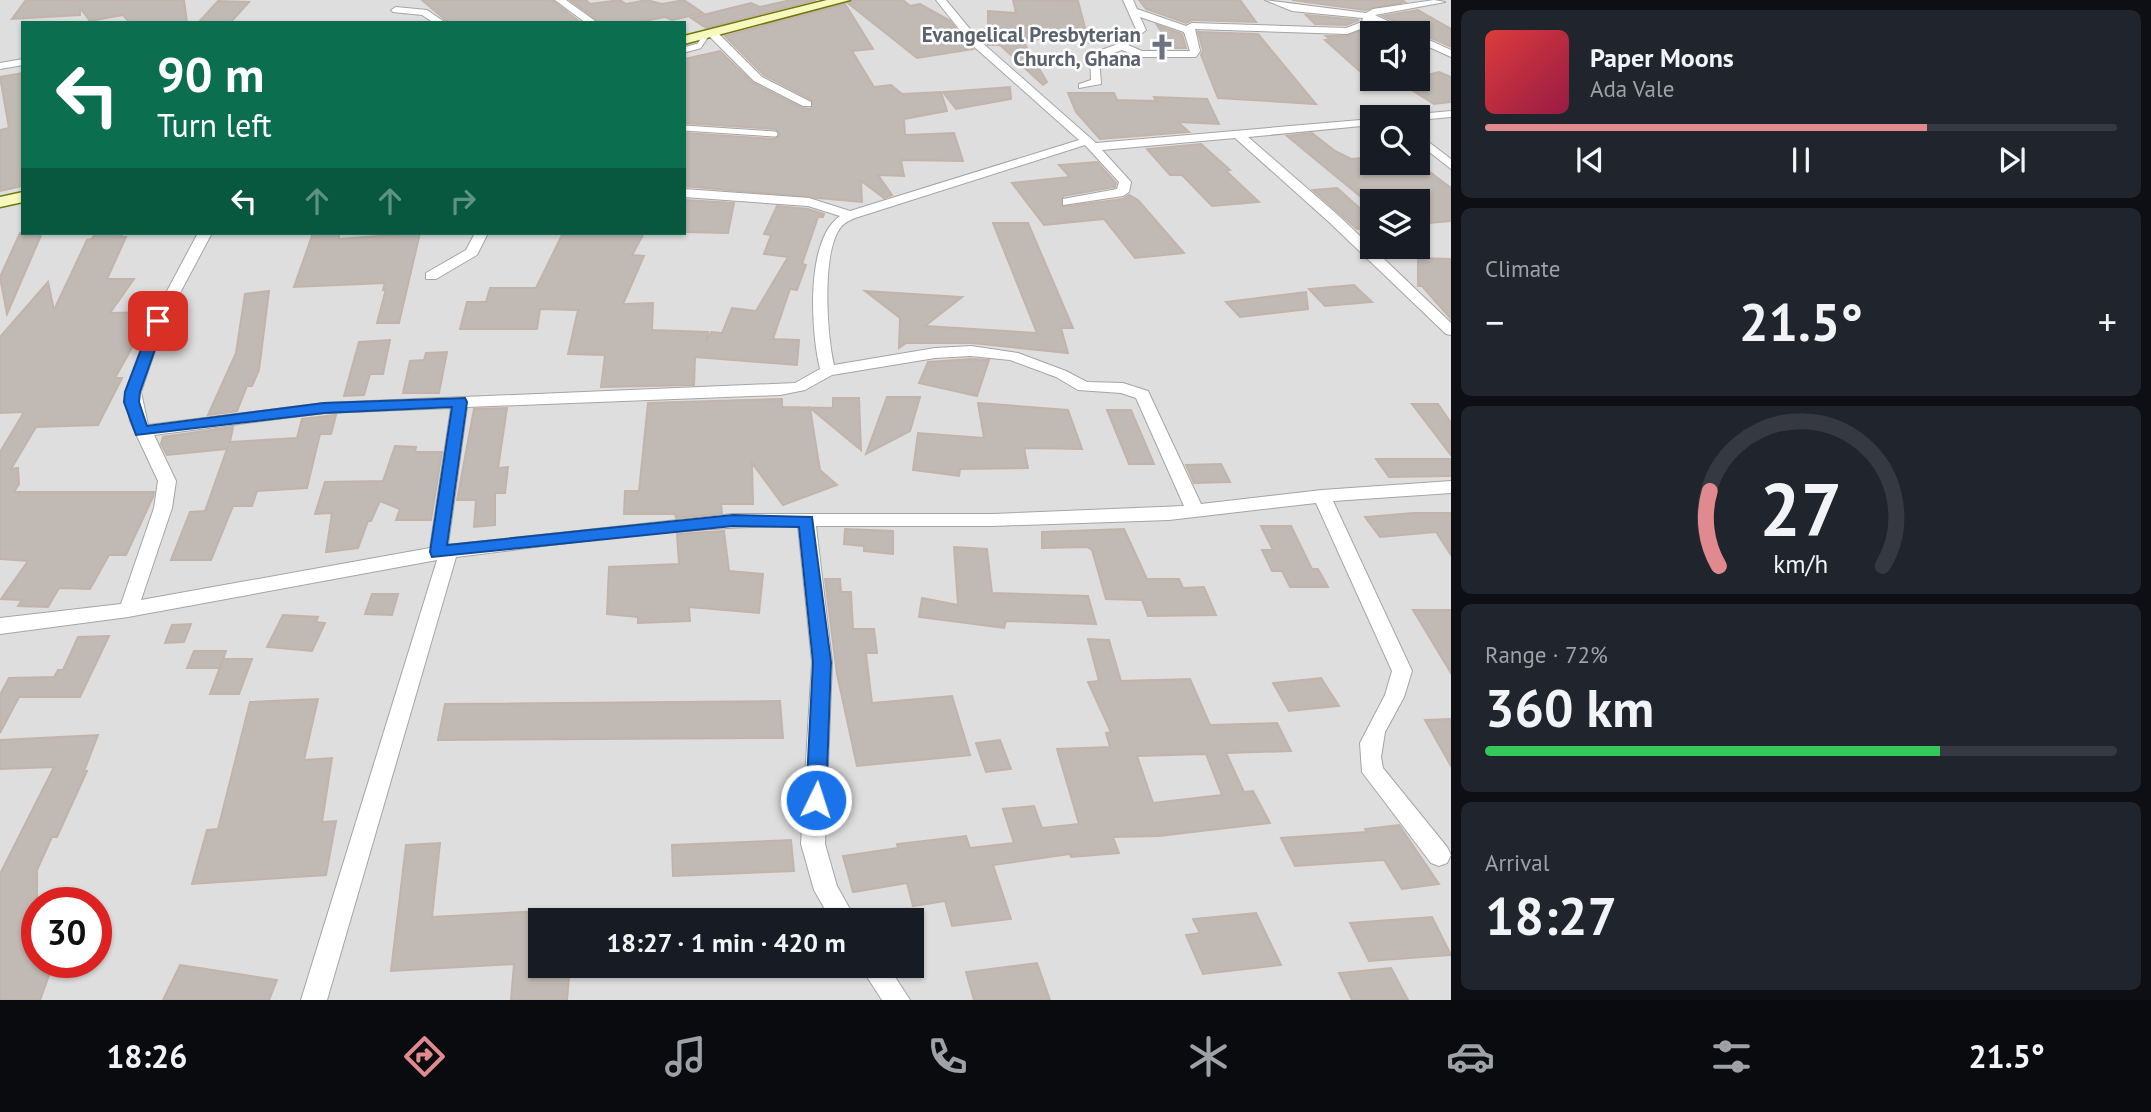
<!DOCTYPE html>
<html lang="en">
<head>
<meta charset="utf-8">
<style>
	:root { --surface:#171b24; --page:#20242c; --text:#f1f3f6; --muted:#9ea1a6; --line:#363941; --accent:#e0898e }
	body { margin:0; font-family:"PT Sans",sans-serif; background:var(--page); color:var(--text); height:100vh; display:flex; flex-direction:column; font-size:26px; white-space:nowrap }
	* { box-sizing:border-box; margin:0 }
	p { font-size:23px; color:var(--muted) }
	.icon { flex:none; width:38px; height:38px; fill:none; stroke:currentColor; stroke-width:2; stroke-linecap:round; stroke-linejoin:round }
	.map { position:relative; flex:1; overflow:hidden }
	.sheet { display:flex; flex-direction:column; gap:10px; padding:10px; background:#0d0f14; width:700px }
	.sheet>* { flex:none }
	.hud { position:absolute; left:21px; top:21px; width:665px; height:214px; border-radius:0px; box-shadow:0 2px 5px #0004; background:#0b6e4f; color:#fff; overflow:hidden }
	.fabs { position:absolute; left:1360px; top:21px; display:grid; gap:14px }
	.fabs a { display:grid; place-items:center; width:70px; height:70px; border-radius:0px; background:var(--surface); box-shadow:0 2px 5px #0004; font-size:35px }
	.speed { position:absolute; left:21px; top:887px; display:flex; gap:14px; font-size:35px; font-weight:700; text-align:center }
	.speed>* { display:grid; place-content:center; width:91px; height:91px; border-radius:50%; background:var(--surface); box-shadow:0 2px 5px #0004; line-height:1 }
	.speed .limit { border:10px solid #d22; background:#fff; color:#111 }
	.pin { position:absolute; display:grid; place-items:center; width:60px; height:60px; color:#fff; margin:-30px; border-radius:14px; box-shadow:0 4px 10px #0006 }
	.me { position:absolute; width:77px; margin:-38px; rotate:4deg; stroke-linejoin:round; filter:drop-shadow(0 0 5px #0008) }
	.turn { display:flex; align-items:center; gap:24px; height:147px; padding:0 21px; font-size:32px }
	.turn .icon { width:91px; height:91px; stroke-width:2.5 }
	.turn b { display:block; font-size:49px; line-height:60px }
	.lanes { display:flex; align-items:center; height:66px; padding:0 21px; background:#0003; justify-content:center; gap:35px; direction:ltr }
	.lanes .off { opacity:.35 }
	.big { font-size:52px; font-weight:700; line-height:1.1 }
	.sheet .widget { flex:1; display:flex; flex-direction:column; justify-content:center; gap:10px; min-width:0; padding:0 24px; border-radius:10px; background:var(--page) }
	.sheet .dial { align-items:center; gap:0 }
	.dial svg { height:182px; overflow:visible; fill:none; stroke:var(--line); stroke-width:7; stroke-linecap:round; text-anchor:middle }
	.dial text { fill:var(--text); stroke:none }
	.song { display:flex; align-items:center; gap:21px }
	.cover { width:84px; height:84px; border-radius:10px; background:linear-gradient(135deg,hsl(0 70% 55%),hsl(340 70% 35%)) }
	.played { height:7px; border-radius:4px; background:linear-gradient(90deg,var(--accent) 70%,var(--line) 70%) }
	.keys { display:flex; justify-content:space-around; direction:ltr }
	.heat { display:flex; justify-content:space-between; align-items:center; font-size:38px; direction:ltr }
	.charge { height:10px; border-radius:5px; background:linear-gradient(90deg,#34c759 72%,var(--line) 0) }
	.trip { position:absolute; left:528px; top:908px; width:396px; height:70px; border-radius:0px; background:var(--surface); box-shadow:0 2px 5px #0004; font-weight:700; line-height:70px; text-align:center }
	.dock { display:flex; height:112px; justify-content:space-around; align-items:center; background:#090b0e; color:var(--muted) }
	.dock .icon { width:49px; height:49px }
	.dock .on { color:var(--accent) }
	.dock b { font-size:32px; color:var(--text) }
	main { display:flex; flex:1; min-height:0 }
	.map>svg:first-child { display:block }
</style>
</head>
<body>
<main>
<div class="map">
<svg width="1451" height="1000" viewBox="0 0 1451 1000">
	<rect width="100%" height="100%" fill="#f1ede8"/>
	<path fill="#dfdede" fill-rule="evenodd" d="M0,0H1451V1000H0ZM23,23H684V233H23ZM1372,33H1418V79H1372ZM1372,117H1418V163H1372ZM1372,201H1418V247H1372ZM37,903H96V962H37ZM541,920H912V966H541Z"/>
	<g fill="#c1b9b4" stroke="#c2b4aa" stroke-width="2" fill-rule="evenodd">
		<polygon points="26,0 184,0 187,23 130,23 123,15 90,21 80,8 80,15 12,19"/>
		<polygon points="422,0 552,0 581,23 449,23"/>
		<polygon points="570,0 586,0 590,4 620,0 626,4 647,0 662,4 684,0 703,13 672,20 665,17 634,23 601,23"/>
		<polygon points="791,0 816,0 706,28 691,18 751,3 760,7"/>
		<polygon points="853,0 903,0 910,6 920,4 949,20 973,49 917,58 848,3"/>
		<polygon points="1013,0 1078,1 1089,43 1021,38 1047,82 1043,85 1000,45 988,45 988,11 1016,13"/>
		<polygon points="1139,0 1240,0 1256,22 1192,20 1186,23 1146,9"/>
		<polygon points="1292,0 1402,0 1405,2 1365,10"/>
		<polygon points="218,1 249,2 230,23 198,23"/>
		<polygon points="845,4 873,49 852,51 874,87 891,85 902,94 941,92 947,111 904,119 905,135 954,133 963,161 901,160 904,176 878,175 892,195 884,198 861,181 862,202 684,186 684,133 775,139 780,134 775,129 684,123 684,59 720,51 753,83 802,108 811,109 812,100 764,75 725,36"/>
		<polygon points="1418,10 1451,29 1451,47 1383,16"/>
		<polygon points="1306,15 1359,20 1346,25 1315,24"/>
		<polygon points="1373,24 1394,33 1372,33 1372,82 1325,40 1330,39 1326,36 1348,36"/>
		<polygon points="1157,25 1182,34 1186,48 1172,48"/>
		<polygon points="1198,32 1258,34 1316,104 1218,98 1201,55 1203,50"/>
		<polygon points="1439,72 1451,77 1451,102 1434,104 1399,82"/>
		<polygon points="23,73 23,186 0,191 0,130 9,128 0,77"/>
		<polygon points="1010,87 1011,99 956,109 943,92"/>
		<polygon points="1068,93 1114,93 1117,100 1156,101 1154,97 1207,99 1219,124 1178,122 1189,132 1100,139 1076,112"/>
		<polygon points="1312,133 1335,151 1351,159 1372,157 1372,163 1418,163 1451,188 1451,221 1418,224 1418,201 1404,192 1361,197 1287,136"/>
		<polygon points="1201,144 1230,170 1226,171 1259,202 1212,206 1182,175 1170,175 1147,149"/>
		<polygon points="1097,162 1116,183 1115,187 1063,196 1061,207 1123,199 1129,195 1138,200 1184,253 1135,258 1104,219 1044,225 1012,183 1070,177 1059,165"/>
		<polygon points="1337,188 1372,219 1372,228 1357,229 1313,190"/>
		<polygon points="684,200 734,203 728,233 684,232"/>
		<polygon points="777,206 808,209 824,214 823,217 818,217 802,264 806,265 797,290 790,289 773,339 799,340 797,365 695,357 694,385 601,387 605,355 568,354 578,310 540,309 537,329 460,329 467,302 486,302 490,288 536,288 563,233 644,233 632,255 644,256 623,304 653,303 652,330 708,332 706,342 711,332 722,333 732,308 756,311 788,257 764,254 771,235 764,234"/>
		<polygon points="993,223 1028,223 1073,328 1061,328 1068,353 971,343 906,343 899,348 900,318 865,291 962,297 925,326 1037,333"/>
		<polygon points="20,233 42,233 7,314 0,277"/>
		<polygon points="95,233 123,233 121,237 126,237 107,279 134,279 110,313 152,312 115,378 122,378 98,425 36,427 11,469 18,468 19,484 14,492 154,492 153,497 126,555 109,555 90,589 59,588 48,607 18,606 22,600 1,599 28,561 0,559 0,452 24,412 0,413 0,337 48,282 54,310 87,240 92,239"/>
		<polygon points="313,233 339,233 339,239 420,233 399,323 377,323 386,289 383,290 385,283 294,287"/>
		<polygon points="1418,258 1451,259 1451,319 1422,286 1418,286"/>
		<polygon points="1354,285 1372,302 1325,306 1309,289"/>
		<polygon points="269,291 259,370 252,386 247,386 237,411 208,415 236,353 245,294"/>
		<polygon points="1306,292 1308,309 1240,317 1226,302"/>
		<polygon points="390,340 383,374 370,374 364,395 344,396 359,342"/>
		<polygon points="447,352 439,393 403,393 410,361 424,360 426,353"/>
		<polygon points="971,359 989,360 977,396 919,383 928,362"/>
		<polygon points="887,397 920,397 910,431 866,454"/>
		<polygon points="833,398 859,398 861,450 810,408 820,470 837,485 783,505 752,463 753,504 721,504 722,513 676,518 675,514 624,514 625,491 639,491 648,403 782,399 782,407 833,408"/>
		<polygon points="978,403 1068,410 1082,449 1024,448 1028,468 960,469 959,476 913,470 918,433 984,438"/>
		<polygon points="1412,404 1438,404 1451,423 1451,455"/>
		<polygon points="507,408 498,468 508,467 505,493 495,493 495,525 474,527 476,500 457,500 474,409"/>
		<polygon points="1107,410 1131,410 1154,464 1129,464"/>
		<polygon points="336,415 331,434 320,434 307,488 257,491 252,506 233,506 211,560 171,560 190,512 205,511 227,449 167,455 161,444 163,437 233,427 230,442 297,438 302,419"/>
		<polygon points="395,446 416,447 415,452 442,452 431,520 396,520 400,509 380,501 371,521 368,521 358,548 326,552 332,513 315,514 325,482 383,481"/>
		<polygon points="1376,459 1451,459 1451,476 1389,477"/>
		<polygon points="1221,464 1230,482 1194,483 1186,465"/>
		<polygon points="1413,513 1451,513 1451,555 1436,532 1380,537 1365,517"/>
		<polygon points="1261,526 1291,526 1312,569 1318,569 1328,587 1290,587 1282,571 1272,571 1262,550 1273,550"/>
		<polygon points="845,529 893,531 893,554 864,551 864,546 844,544"/>
		<polygon points="1124,529 1147,579 1179,579 1183,588 1204,587 1216,615 1148,616 1142,600 1106,599 1092,550 1087,547 1042,548 1042,532"/>
		<polygon points="724,531 729,571 763,574 759,613 689,607 690,621 638,623 638,617 607,614 609,567 679,564 677,534"/>
		<polygon points="954,547 987,549 992,593 1088,596 1096,624 1006,621 1004,628 919,617 922,598 958,605"/>
		<polygon points="825,579 840,579 841,592 851,592 853,629 874,629 877,653 866,653 872,703 952,696 970,755 857,766 837,674"/>
		<polygon points="372,594 398,594 392,615 365,614"/>
		<polygon points="1413,610 1451,610 1451,673"/>
		<polygon points="283,615 318,617 316,622 325,623 312,651 267,647"/>
		<polygon points="191,624 184,642 165,643 172,625"/>
		<polygon points="109,636 80,697 19,697 0,733 0,695 9,678 54,677 58,670 63,670 78,637"/>
		<path d="M1088,639L1109,640L1121,681L1190,679L1210,725L1277,723L1291,751L1226,753L1244,792L1253,791L1270,823L1159,836L1113,837L1119,853L1071,857L1070,854L993,865L1011,919L952,926L945,901L913,906L907,883L853,892L843,856L898,848L897,844L966,836L970,848L1014,843L1003,809L1034,806L1042,828L1079,824L1057,749L1110,747L1106,733L1111,732L1088,682L1099,681ZM1206,754L1222,795L1153,803L1137,756Z"/>
		<polygon points="194,651 226,651 220,668 187,668"/>
		<polygon points="223,659 252,659 239,694 210,694"/>
		<polygon points="1321,678 1339,706 1289,711 1273,683"/>
		<polygon points="318,699 304,760 332,758 322,822 336,821 326,875 192,884 207,830 218,829 250,702"/>
		<polygon points="780,701 783,738 438,740 445,704"/>
		<polygon points="1451,719 1451,766 1425,720"/>
		<polygon points="98,735 84,771 87,771 57,837 52,837 37,870 37,962 54,962 40,1000 0,1000 0,874 54,767 0,769 0,740"/>
		<polygon points="1000,740 1011,769 986,772 976,743"/>
		<polygon points="1399,825 1439,884 1402,889 1384,860 1295,866 1281,838 1367,832 1365,829"/>
		<polygon points="791,840 794,871 673,876 672,845"/>
		<polygon points="440,843 432,917 541,911 541,966 570,966 567,1000 511,1000 514,964 391,971 406,845"/>
		<polygon points="1256,913 1281,965 1203,974 1186,935 1200,933 1193,919"/>
		<polygon points="1432,917 1451,955 1369,961 1350,923"/>
		<polygon points="1037,963 1050,1000 974,1000 966,972"/>
		<polygon points="180,965 277,980 269,1000 163,1000"/>
		<polygon points="1391,968 1408,1000 1352,1000 1339,973"/>
	</g>
	<g fill="none" stroke-linecap="round" stroke-linejoin="round">
		<g stroke="#a5a5a5" stroke-width="7">
			<g id="lane">
				<polyline points="684,50 699,46 707,34"/>
				<polyline points="684,128 775,134"/>
			</g>
		</g>
		<g stroke="#a5a5a5" stroke-width="2">
			<g id="street">
				<polygon points="555,0 566,0 598,23 586,23"/>
				<path d="M936,0H946L979,40L1096,143L1372,119V125L1248,137L1339,216L1451,323V335L1446,334L1329,222L1235,138L1102,150L1131,182L1129,192L1123,196L1063,205V199L1117,189L1119,182L1085,145L855,218C850,220 844,223 841,227C821,252 827,335 834,365L935,348L971,346L1018,353L1066,371L1087,382L1123,383L1148,391L1201,504L1322,490L1451,481V493L1333,501L1412,671L1404,697L1385,732L1381,757L1383,768L1447,847L1451,855L1447,863L1439,866L1431,863L1362,772L1360,743L1385,695L1392,671L1316,503L1169,520L992,526H816L832,662L825,844L837,886L856,920H831L814,890L801,844L812,662L798,526C683,526 570,543 456,557L327,1000H301L437,560L128,617L0,634V618L121,604L154,508L158,481L130,421L125,392L151,321L198,233H212L165,321L141,392L148,425L324,403L795,383L820,369C811,332 805,240 840,216L808,206L684,197V189L809,198L850,211L1079,140L971,44ZM971,356L1010,360L1056,377L1078,390L1121,393L1136,398L1184,506L992,514H733L448,545L467,407L780,395L805,390L832,375L935,358ZM451,408L430,548L141,600L172,508L176,481L154,435L324,413Z"/>
				<path d="M1123,0H1133L1137,9L1186,26L1192,23L1346,28L1362,22L1363,18L1292,11L1265,0L1366,13L1373,9L1434,0L1445,2L1375,15L1413,33H1400L1372,21L1369,26L1347,34L1195,29L1200,51L1196,57H1140L1122,50L1099,58L1101,84L1079,88V84L1091,80L1090,54L1118,44L1119,40L1136,29ZM1140,17L1184,32L1190,51H1142L1128,45L1146,30Z"/>
				<polygon points="396,7 427,10 446,23 434,23 422,15 393,12 391,10"/>
				<polygon points="708,31 716,31 762,77 811,102 811,106 803,106 754,81 708,35"/>
				<polygon points="1418,35 1451,50 1451,57 1418,42"/>
				<polygon points="23,59 23,65 0,69 0,63"/>
				<polygon points="1451,111 1451,117 1418,120 1418,117 1412,117 1418,114"/>
				<polygon points="1418,134 1451,159 1451,169 1418,143"/>
				<polygon points="475,233 488,233 477,255 436,279 426,279 426,273 466,250"/>
				<polygon points="860,966 888,966 910,1000 882,1000"/>
			</g>
		</g>
		<g stroke="#6f7709" stroke-width="3">
			<g id="secondary">
				<polygon points="827,0 850,0 684,44 684,36"/>
				<polygon points="23,192 23,202 0,207 0,197"/>
			</g>
		</g>
		<use href="#lane" stroke="#fff" stroke-width="5"/>
		<use href="#street" fill="#fff" fill-rule="evenodd"/>
		<use href="#secondary" fill="#f7f8be" fill-rule="evenodd"/>
	</g>
	<polygon fill="#1a73e8" stroke="#114b97" stroke-width="2" points="158,317 165,321 140,392 139,402 147,426 324,403 465,398 467,402 447,545 733,515 812,517 831,662 826,800 823,806 816,809 809,806 806,800 813,662 799,527 733,526 432,557 430,552 452,407 324,413 136,435 124,402 125,392 152,321"/>
	<defs>
		<g id="church-bare" transform="scale(2.1)"><path d="M-1.2-6h2.4v3.5h3.3v2.4h-3.3V6h-2.4V-.1h-3.3v-2.4h3.3Z" fill="#6b7280" stroke="#fff" stroke-width="2.5" paint-order="stroke"/></g>
	</defs>
	<g fill-rule="evenodd">
		<use href="#church-bare" x="1162" y="47"/>
	</g>
	<g text-anchor="middle" stroke-width="5" stroke-linejoin="round" paint-order="stroke">
		<g font-size="21" font-weight="bold" fill="#5b616d" stroke="#fff" text-anchor="end">
			<text x="1141" y="42">Evangelical Presbyterian<tspan x="1141" dy="24">Church, Ghana</tspan></text>
		</g>
	</g>
</svg>
<div class="fabs">
<a><svg class="icon" aria-label="sound" viewBox="0 0 24 24"><path d="M4 9h4l5-4v14l-5-4H4zM17 9q2 3 0 6"/></svg></a>
<a><svg class="icon" aria-label="search" viewBox="0 0 24 24"><circle cx="10" cy="10" r="6"/><path d="M15 15l6 6"/></svg></a>
<a><svg class="icon" aria-label="layers" viewBox="0 0 24 24"><path d="M12 4l9 5-9 5-9-5zM3 14l9 5 9-5"/></svg></a>
</div>
<div class="speed"><div class="limit">30</div></div>
<div class="pin" style="left:158px;top:321px;background:#d93025"><svg class="icon" aria-label="arrive" viewBox="0 0 24 24"><path d="M6 21V4h12l-3 4 3 4H6"/></svg></div>
<svg class="me" style="left:816px;top:800px" viewBox="-20 -20 40 40"><circle r="17" fill="#1a73e8" stroke="#fff" stroke-width="3"/><path d="M0-11L8 9 0 5-8 9z" fill="#fff"/></svg>
<div class="trip">18:27 · 1 min · 420 m</div>
<div class="hud">
<div class="turn"><svg class="icon" aria-label="left" viewBox="0 0 24 24"><path d="M17 20v-9H6M10 6l-5 5 5 5"/></svg><div><b>90 m</b>Turn left</div></div>
<div class="lanes"><svg class="icon" aria-label="left" viewBox="0 0 24 24"><path d="M17 20v-9H6M10 6l-5 5 5 5"/></svg><svg class="icon off" aria-label="ahead" viewBox="0 0 24 24"><path d="M12 20V5M6 11l6-6 6 6"/></svg><svg class="icon off" aria-label="ahead" viewBox="0 0 24 24"><path d="M12 20V5M6 11l6-6 6 6"/></svg><svg class="icon off" aria-label="right" viewBox="0 0 24 24"><path d="M7 20v-9h11M14 6l5 5-5 5"/></svg></div>
</div>
</div>
<section class="sheet">
<div class="widget">
<div class="song"><i class="cover"></i><div><b>Paper Moons</b><p>Ada Vale</p></div></div>
<div class="played"></div>
<div class="keys"><svg class="icon" aria-label="previous" viewBox="0 0 24 24"><path d="M18 5L8 12l10 7zM5 5v14"/></svg><svg class="icon" aria-label="pause" viewBox="0 0 24 24"><path d="M8 5v14M16 5v14"/></svg><svg class="icon" aria-label="next" viewBox="0 0 24 24"><path d="M6 5l10 7-10 7zM19 5v14"/></svg></div>
</div>
<div class="widget"><p>Climate</p>
<div class="heat"><a>−</a><b class="big">21.5°</b><a>+</a></div>
</div>
<div class="widget dial"><svg viewBox="0 0 100 80">
<path d="M14 69A42 42 0 1 1 86 69"/>
<path d="M14 69A42 42 0 0 1 10 36" stroke="#e0898e"/>
<text x="50" y="56" font-size="32" font-weight="700">27</text>
<text x="50" y="72" font-size="11">km/h</text>
</svg></div>
<div class="widget"><p>Range · 72%</p><b class="big">360 km</b><div class="charge"></div></div>
<div class="widget"><p>Arrival</p><b class="big">18:27</b></div>
</section>
</main>
<nav class="dock">
<b>18:26</b>
<svg class="icon on" aria-label="directions" viewBox="0 0 24 24"><path d="M12 3l9 9-9 9-9-9zM9 14v-3h6M13 9l2 2-2 2"/></svg>
<svg class="icon" aria-label="music" viewBox="0 0 24 24"><path d="M9 18V5l10-2v13"/><circle cx="6" cy="18" r="3"/><circle cx="16" cy="16" r="3"/></svg>
<svg class="icon" aria-label="phone" viewBox="0 0 24 24"><path d="M5 4h4l2 5-3 2q2 4 5 5l2-3 5 2v4C11 20 4 13 5 4z"/></svg>
<svg class="icon" aria-label="climate" viewBox="0 0 24 24"><path d="M12 3v18M4 7l16 10M4 17L20 7"/></svg>
<svg class="icon" aria-label="car" viewBox="0 0 24 24"><path d="M5 17H2v-5l4-1 3-4h7l3 4 3 1v5h-3M9 17h6M6 11h13"/><circle cx="7" cy="17" r="2"/><circle cx="17" cy="17" r="2"/></svg>
<svg class="icon" aria-label="filters" viewBox="0 0 24 24"><path d="M4 7h16M4 17h16"/><circle cx="9" cy="7" r="2"/><circle cx="15" cy="17" r="2"/></svg>
<b>21.5°</b>
</nav>
</body>
</html>
